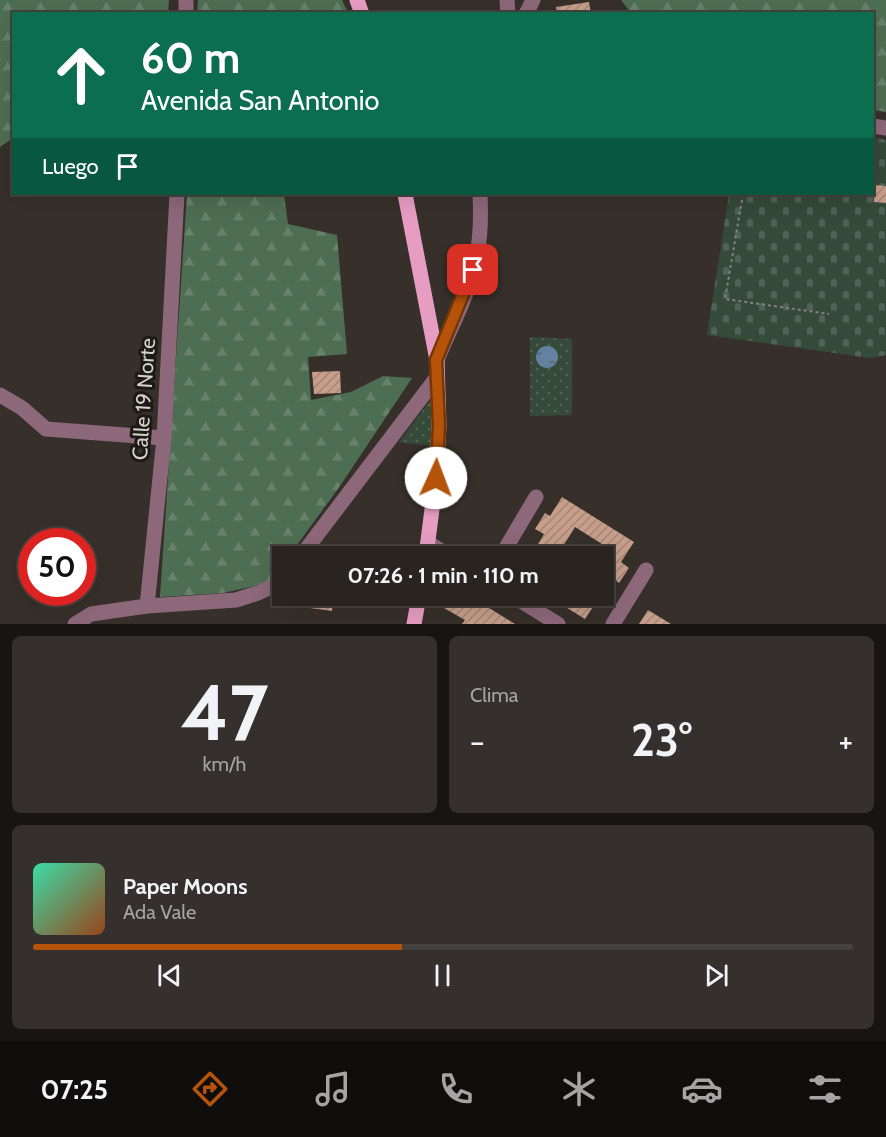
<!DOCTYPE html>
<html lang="es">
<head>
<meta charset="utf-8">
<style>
	:root { --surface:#292420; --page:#35302d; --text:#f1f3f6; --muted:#a5a4a5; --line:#45413e; --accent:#b45309 }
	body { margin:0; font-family:Cabin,sans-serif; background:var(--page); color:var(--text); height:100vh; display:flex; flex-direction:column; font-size:22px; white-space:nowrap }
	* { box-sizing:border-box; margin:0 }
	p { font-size:20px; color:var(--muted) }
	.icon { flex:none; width:33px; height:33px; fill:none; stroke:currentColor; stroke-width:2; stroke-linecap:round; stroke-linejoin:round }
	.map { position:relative; height:624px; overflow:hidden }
	.sheet { display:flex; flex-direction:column; gap:12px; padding:12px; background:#171412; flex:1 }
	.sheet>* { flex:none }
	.guide { position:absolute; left:12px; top:12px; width:862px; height:183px; border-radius:0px; box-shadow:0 6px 24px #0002,0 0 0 2px var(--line); background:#0b6e4f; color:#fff; overflow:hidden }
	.speed { position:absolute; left:18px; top:528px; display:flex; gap:12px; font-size:30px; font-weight:700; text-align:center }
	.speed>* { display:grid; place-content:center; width:78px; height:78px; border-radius:50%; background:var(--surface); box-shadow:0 6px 24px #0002,0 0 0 2px var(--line); line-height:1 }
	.speed .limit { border:9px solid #d22; background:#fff; color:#111 }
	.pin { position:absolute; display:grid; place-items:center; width:51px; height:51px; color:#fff; margin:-26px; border-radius:12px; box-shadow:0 3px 9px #0006 }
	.me { position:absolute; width:66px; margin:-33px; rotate:2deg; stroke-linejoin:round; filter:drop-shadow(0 0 4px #0008) }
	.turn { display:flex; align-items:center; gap:21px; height:126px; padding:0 30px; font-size:27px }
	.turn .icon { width:78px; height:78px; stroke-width:2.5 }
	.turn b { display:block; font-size:42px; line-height:51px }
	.then { display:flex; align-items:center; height:57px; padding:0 30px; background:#0003; gap:12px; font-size:22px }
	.big { font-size:45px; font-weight:700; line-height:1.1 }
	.sheet .card { flex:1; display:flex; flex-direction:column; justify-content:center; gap:9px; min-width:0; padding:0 21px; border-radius:9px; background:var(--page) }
	.sheet .dial { align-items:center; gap:0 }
	.dial b { font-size:78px; line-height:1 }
	.song { display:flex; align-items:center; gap:18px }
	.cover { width:72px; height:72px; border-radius:9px; background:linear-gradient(135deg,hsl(160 70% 55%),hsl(20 70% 35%)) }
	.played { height:6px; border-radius:3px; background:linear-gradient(90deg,var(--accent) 45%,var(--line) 45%) }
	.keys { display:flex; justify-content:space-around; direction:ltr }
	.heat { display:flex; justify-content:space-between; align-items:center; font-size:33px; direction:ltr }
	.sheet .tiles { flex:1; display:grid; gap:12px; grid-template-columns:1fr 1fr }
	.card:last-child { grid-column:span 2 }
	.trip { position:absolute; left:272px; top:546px; width:342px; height:60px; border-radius:0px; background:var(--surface); box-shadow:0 6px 24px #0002,0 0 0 2px var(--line); font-weight:700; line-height:60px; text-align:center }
	.tab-bar { display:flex; height:96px; justify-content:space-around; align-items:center; background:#100e0d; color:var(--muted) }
	.tab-bar .icon { width:42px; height:42px }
	.tab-bar .current { color:var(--accent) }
	.tab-bar b { font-size:27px; color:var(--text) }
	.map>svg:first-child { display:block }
</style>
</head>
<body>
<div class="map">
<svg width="886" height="624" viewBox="0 0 886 624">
	<defs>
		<pattern id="grass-dots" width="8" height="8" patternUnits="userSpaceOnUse" patternTransform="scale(1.5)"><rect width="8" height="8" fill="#354a38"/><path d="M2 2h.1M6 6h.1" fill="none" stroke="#516354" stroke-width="1.8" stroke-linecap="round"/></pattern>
		<pattern id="forest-firs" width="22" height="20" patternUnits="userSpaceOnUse" patternTransform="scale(1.5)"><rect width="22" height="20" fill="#4e6e53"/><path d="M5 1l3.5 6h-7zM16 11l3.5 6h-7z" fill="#67826b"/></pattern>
		<pattern id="cemetery-stones" width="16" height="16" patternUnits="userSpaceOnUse" patternTransform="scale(1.5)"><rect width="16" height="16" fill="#354a38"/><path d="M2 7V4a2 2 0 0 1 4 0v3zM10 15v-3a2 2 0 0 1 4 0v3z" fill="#516354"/></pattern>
		<pattern id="water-ripples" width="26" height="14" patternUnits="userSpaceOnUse" patternTransform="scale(1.5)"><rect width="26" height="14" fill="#62829f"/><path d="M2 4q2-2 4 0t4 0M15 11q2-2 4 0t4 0" fill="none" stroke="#566b7d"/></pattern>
		<pattern id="building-hatch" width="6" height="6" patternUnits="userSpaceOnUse" patternTransform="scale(1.5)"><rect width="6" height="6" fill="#c79e8a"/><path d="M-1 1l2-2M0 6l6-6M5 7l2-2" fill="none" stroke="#a58677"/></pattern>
	</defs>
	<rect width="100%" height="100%" fill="#37302a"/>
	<g fill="url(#grass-dots)">
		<polygon points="530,337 572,339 572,415 530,416"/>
		<polygon points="432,398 431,446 399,442"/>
	</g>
	<g fill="url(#forest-firs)">
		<polygon points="0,0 169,0 168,13 14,14 13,138 0,147"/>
		<polygon points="198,0 342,0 348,13 197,13"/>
		<polygon points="621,0 886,0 886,112 873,110 873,14 631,13"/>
		<polygon points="187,194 284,194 288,224 337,235 347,354 308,357 311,400 351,392 383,376 412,378 340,486 289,556 282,556 282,566 269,583 223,593 160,597"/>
	</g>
	<polygon fill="url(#cemetery-stones)" points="873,137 886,140 886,355 870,358 707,335 729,194 873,194"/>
	<circle fill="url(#water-ripples)" cx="547" cy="357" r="11"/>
	<g fill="url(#building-hatch)">
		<polygon points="589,2 591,14 557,14 556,7"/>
		<polygon points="875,185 886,186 886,203 874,202"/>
		<polygon points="340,371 341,393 314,394 312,372"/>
		<polygon points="562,497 634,542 621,562 629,568 619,583 614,579 603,596 603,556 594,556 602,544 575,527 557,556 531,556 544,534 535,529 545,513 550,516"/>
		<polygon points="312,596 334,596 332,611 310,608"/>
		<polygon points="452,596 470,596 515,624 462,624 465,620 444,608"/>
		<polygon points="564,596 600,596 585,619 559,603"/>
		<polygon points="648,610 671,624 639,624"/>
	</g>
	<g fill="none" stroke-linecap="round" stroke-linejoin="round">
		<g stroke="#88827d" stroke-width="2" stroke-dasharray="3 3" stroke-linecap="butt">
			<polyline points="873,192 874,192"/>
			<polyline points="743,194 725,299 829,314"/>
		</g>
		<g stroke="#8d687a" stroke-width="15">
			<polyline points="507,0 508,14"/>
			<polyline points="186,14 186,0"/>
			<polyline points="526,14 533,0"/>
			<polyline points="873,126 886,128"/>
			<path d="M437,360C451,326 471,291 477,255C481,234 481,214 480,194"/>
			<polyline points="0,395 22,408 46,429 164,438"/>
			<polyline points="428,543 450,556"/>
			<polyline points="301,556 437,377"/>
			<polyline points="501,556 536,497"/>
			<polyline points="513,596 558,624"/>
			<polyline points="147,606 164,438 177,194"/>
			<polyline points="75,624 91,614 147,606 236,600 258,593 282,582"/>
			<polyline points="613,624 646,570"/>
		</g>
		<g stroke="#e79dc2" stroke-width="15">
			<polyline points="357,0 362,14"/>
			<polyline points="405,194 437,360 439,426 436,478 426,556"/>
			<polyline points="414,624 419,596"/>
		</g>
	</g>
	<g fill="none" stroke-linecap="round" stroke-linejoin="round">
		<g stroke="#753606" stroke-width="15">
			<polyline id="route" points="436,478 439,426 436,360 473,270"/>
		</g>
		<use href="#route" stroke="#b45309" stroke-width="10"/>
	</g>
	<g text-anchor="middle" stroke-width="6" stroke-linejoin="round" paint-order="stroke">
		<g font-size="21" fill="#d5d1cd" stroke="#1c1916">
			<text transform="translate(144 399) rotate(-86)" y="7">Calle 19 Norte</text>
		</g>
	</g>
</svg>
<div class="speed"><div class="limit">50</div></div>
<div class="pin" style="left:473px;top:270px;background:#d93025"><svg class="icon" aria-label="arrive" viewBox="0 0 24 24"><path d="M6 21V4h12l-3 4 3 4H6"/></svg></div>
<svg class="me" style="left:436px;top:478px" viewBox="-20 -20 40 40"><circle r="19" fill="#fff"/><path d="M0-13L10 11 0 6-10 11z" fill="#b45309"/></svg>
<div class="trip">07:26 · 1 min · 110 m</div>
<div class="guide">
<div class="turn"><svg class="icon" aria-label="ahead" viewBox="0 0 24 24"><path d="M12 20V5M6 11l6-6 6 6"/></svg><div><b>60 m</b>Avenida San Antonio</div></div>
<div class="then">Luego<svg class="icon" aria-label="arrive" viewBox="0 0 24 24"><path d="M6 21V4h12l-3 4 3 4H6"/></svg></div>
</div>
</div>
<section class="sheet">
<div class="tiles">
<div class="card dial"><b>47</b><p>km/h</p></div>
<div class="card"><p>Clima</p>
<div class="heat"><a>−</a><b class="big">23°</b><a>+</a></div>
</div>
<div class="card">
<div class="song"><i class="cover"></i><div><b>Paper Moons</b><p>Ada Vale</p></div></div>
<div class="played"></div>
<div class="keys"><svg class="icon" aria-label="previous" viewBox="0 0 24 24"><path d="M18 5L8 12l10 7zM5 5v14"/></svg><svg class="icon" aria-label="pause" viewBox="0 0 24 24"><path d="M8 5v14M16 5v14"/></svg><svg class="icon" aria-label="next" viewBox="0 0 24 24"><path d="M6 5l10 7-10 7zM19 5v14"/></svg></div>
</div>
</div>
</section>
<nav class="tab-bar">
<b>07:25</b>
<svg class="icon current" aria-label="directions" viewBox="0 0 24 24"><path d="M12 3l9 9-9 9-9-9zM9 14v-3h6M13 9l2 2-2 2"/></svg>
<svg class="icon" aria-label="music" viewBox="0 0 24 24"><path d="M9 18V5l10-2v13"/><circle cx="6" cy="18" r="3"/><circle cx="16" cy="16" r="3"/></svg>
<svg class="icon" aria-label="phone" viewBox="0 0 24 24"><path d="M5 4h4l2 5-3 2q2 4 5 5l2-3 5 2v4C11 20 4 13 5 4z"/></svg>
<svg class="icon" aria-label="climate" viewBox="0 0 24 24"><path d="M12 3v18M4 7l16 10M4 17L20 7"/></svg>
<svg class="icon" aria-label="car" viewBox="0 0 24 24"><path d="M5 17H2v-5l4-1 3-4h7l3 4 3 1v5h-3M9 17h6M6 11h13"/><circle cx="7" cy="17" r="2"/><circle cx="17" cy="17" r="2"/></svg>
<svg class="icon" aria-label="filters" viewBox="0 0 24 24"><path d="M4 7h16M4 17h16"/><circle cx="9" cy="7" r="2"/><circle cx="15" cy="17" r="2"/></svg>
</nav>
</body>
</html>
